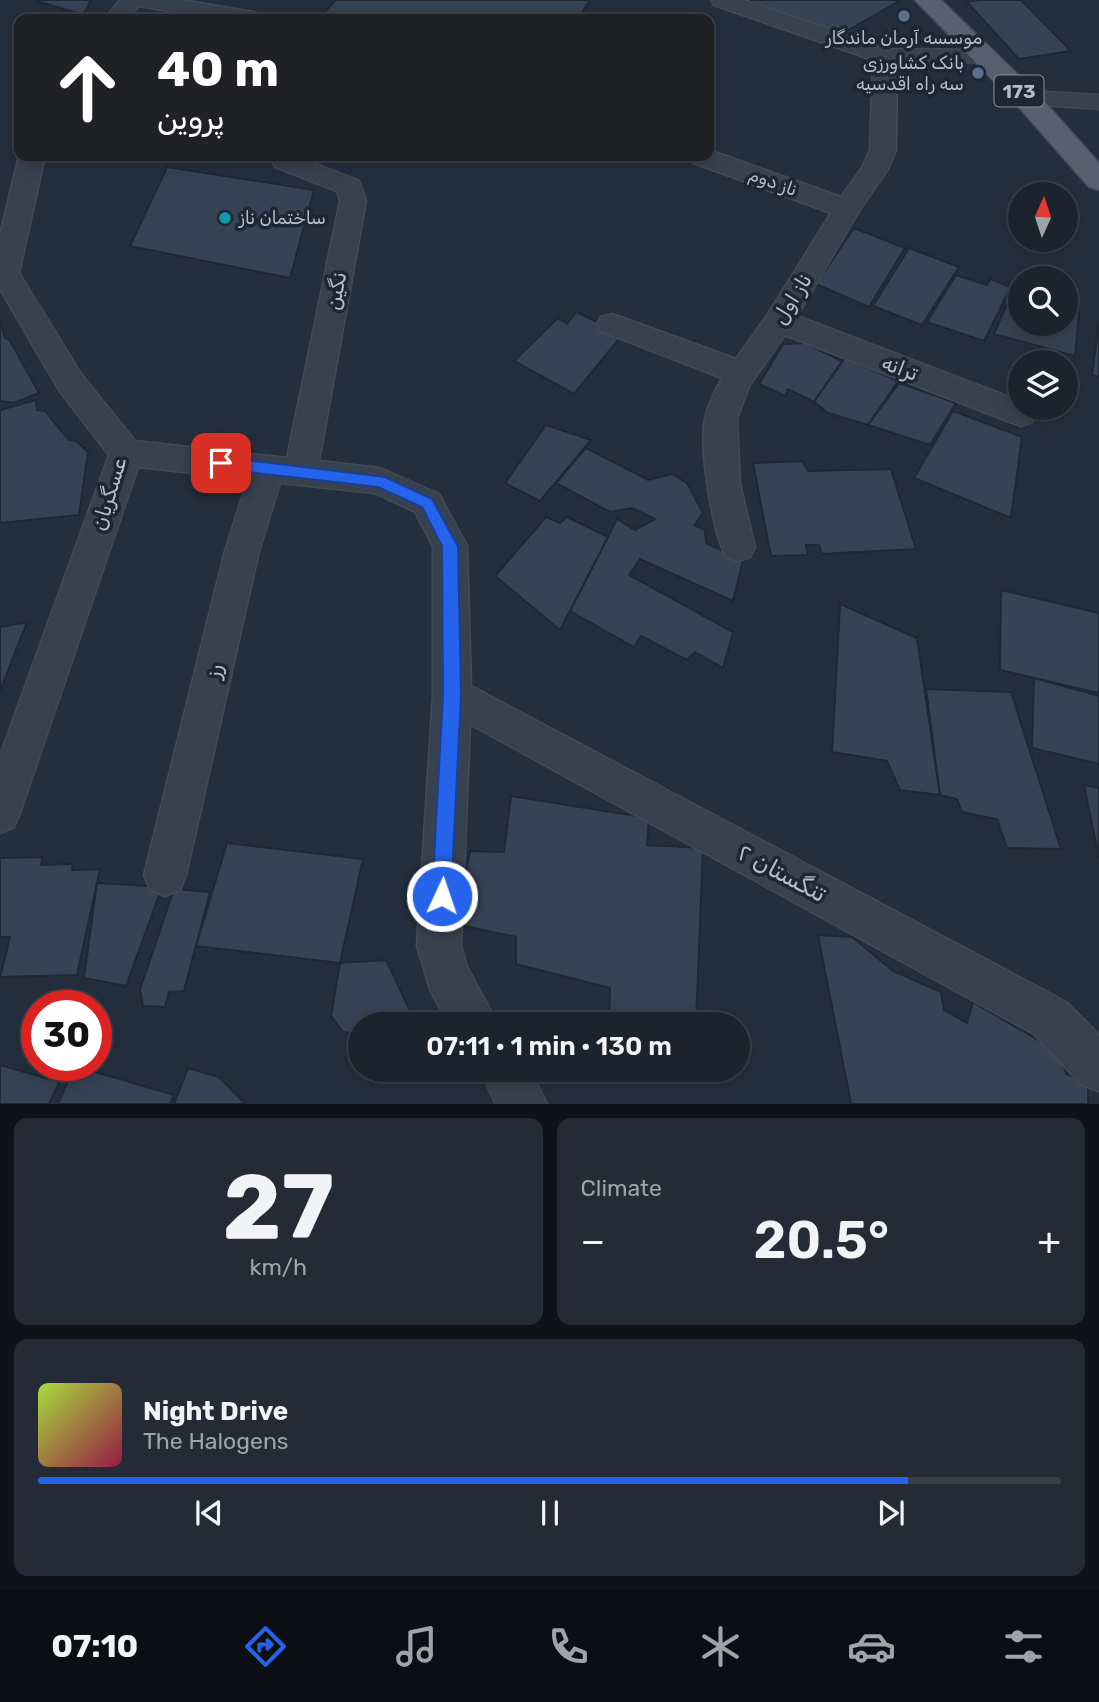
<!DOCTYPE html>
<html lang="en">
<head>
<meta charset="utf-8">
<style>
	:root { --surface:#1b232e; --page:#242b36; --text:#f1f3f6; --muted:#a0a4aa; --line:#39404a; --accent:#2563eb }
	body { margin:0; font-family:Rubik,Cairo,sans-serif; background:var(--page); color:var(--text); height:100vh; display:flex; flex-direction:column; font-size:26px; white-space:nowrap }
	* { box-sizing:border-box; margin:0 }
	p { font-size:23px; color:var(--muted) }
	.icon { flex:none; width:38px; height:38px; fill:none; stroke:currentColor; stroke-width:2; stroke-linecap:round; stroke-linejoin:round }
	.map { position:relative; height:1104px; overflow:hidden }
	.drawer { display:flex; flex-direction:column; gap:14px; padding:14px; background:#0f1319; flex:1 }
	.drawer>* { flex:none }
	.banner { position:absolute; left:14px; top:14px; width:700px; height:147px; border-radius:14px; box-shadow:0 4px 18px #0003,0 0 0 2px var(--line); background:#202124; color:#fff; overflow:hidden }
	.needle { width:46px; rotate:3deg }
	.tools { position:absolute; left:1008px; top:182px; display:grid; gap:14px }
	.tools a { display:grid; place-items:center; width:70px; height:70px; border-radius:50%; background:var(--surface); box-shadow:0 4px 18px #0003,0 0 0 2px var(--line); font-size:35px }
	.speed { position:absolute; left:21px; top:990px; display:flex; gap:14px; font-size:35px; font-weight:700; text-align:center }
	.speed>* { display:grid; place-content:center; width:91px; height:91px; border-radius:50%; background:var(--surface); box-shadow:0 4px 18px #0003,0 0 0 2px var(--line); line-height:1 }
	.speed .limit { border:10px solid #d22; background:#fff; color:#111 }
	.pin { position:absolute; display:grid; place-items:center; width:60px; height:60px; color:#fff; margin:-30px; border-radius:14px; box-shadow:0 4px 10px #0006 }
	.me { position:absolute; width:77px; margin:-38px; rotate:3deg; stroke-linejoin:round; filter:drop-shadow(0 0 5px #0008) }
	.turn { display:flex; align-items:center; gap:24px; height:147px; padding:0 28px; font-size:32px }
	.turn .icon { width:91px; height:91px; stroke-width:2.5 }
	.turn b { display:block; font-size:49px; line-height:60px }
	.big { font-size:52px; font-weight:600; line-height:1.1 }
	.drawer .widget { flex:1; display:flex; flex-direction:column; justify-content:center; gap:10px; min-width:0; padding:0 24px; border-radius:14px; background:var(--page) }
	.drawer .dial { align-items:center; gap:0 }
	.dial b { font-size:91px; line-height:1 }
	.song { display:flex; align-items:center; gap:21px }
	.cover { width:84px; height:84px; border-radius:10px; background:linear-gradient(135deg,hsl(80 70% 55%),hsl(340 70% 35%)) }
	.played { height:7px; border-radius:4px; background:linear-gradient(90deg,var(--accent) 85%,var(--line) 85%) }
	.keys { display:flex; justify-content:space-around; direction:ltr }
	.heat { display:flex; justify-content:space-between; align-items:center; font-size:38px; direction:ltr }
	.drawer .tiles { flex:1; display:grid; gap:14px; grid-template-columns:1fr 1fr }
	.widget:last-child { grid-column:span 2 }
	.trip { position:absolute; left:348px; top:1012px; width:402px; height:70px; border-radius:35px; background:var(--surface); box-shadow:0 4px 18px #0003,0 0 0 2px var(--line); font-weight:600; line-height:70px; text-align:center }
	.menu { display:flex; height:112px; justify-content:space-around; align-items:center; background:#0b0e12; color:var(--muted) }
	.menu .icon { width:49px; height:49px }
	.menu .current { color:var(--accent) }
	.menu b { font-size:32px; color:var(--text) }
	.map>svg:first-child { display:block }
</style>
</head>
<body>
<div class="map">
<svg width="1099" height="1104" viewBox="0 0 1099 1104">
	<rect width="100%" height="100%" fill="#242f3e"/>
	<g fill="#364354" stroke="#1f2835" stroke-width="2">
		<polygon points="34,0 91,0 83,15"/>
		<polygon points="336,0 590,0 578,19 318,19"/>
		<polygon points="741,0 901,0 838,36"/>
		<polygon points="980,0 1021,0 1071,51 1019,59 967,2"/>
		<polygon points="167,167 314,190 290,278 130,246"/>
		<polygon points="854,228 905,248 869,307 816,284"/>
		<polygon points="909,248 959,267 922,325 873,306"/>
		<polygon points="956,275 987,285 990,279 1011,287 984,341 927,322"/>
		<polygon points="1012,292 1020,294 1020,324 1066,324 1066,309 1079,313 1075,356 994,334"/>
		<polygon points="576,312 623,334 574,394 514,361 558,318 567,324"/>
		<polygon points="0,321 5,338 9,339 39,393 14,403 0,401"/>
		<polygon points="1099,321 1099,377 1092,375"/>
		<polygon points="805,343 842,361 814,402 788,389 785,396 759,384 783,344"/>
		<polygon points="845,358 898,381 868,425 828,413 814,402"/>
		<polygon points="899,383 956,403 930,445 868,425"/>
		<polygon points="36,400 37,410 45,411 69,440 76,441 88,452 79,515 0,523 0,410"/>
		<polygon points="953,411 1022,437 1011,518 914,478"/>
		<polygon points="546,425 591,440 540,501 505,483"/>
		<polygon points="586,448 648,480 672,474 687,483 703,513 694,525 705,530 706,543 743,560 733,601 640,559 629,575 733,632 723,668 695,652 687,660 641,636 634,647 570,611 617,519 635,530 655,519 632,508 610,512 556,483"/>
		<polygon points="802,461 808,471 891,469 916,549 822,554 819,545 806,545 808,555 771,556 753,463"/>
		<polygon points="546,517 560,523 567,517 608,537 560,630 495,576"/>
		<polygon points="1001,590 1099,613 1099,693 1000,670"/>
		<polygon points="840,604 917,638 940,795 900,790 887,761 832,752"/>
		<polygon points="27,622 0,691 0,627"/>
		<polygon points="1034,678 1099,696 1099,764 1032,748"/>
		<polygon points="926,689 1011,692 1061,849 1007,848 997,819 962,812 957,799 940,795"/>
		<polygon points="1084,785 1099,788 1099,858"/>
		<polygon points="511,796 649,818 647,845 703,848 696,1024 649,1024 609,1016 610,988 516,964 516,937 455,924 470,851 504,852"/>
		<polygon points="227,843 363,859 340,963 196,946"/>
		<polygon points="43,857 41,865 73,864 72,870 100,869 77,975 0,977 10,937 0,937 0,858"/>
		<polygon points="97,883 162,887 126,986 84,978"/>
		<polygon points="174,889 210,892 184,991 169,992 165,1007 143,1006 140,989"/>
		<polygon points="818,935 852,937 893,971 941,992 944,1010 967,1023 973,1002 1060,1053 1066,1074 1088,1082 1088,1104 851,1104"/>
		<polygon points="386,960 415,1021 413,1024 360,1024 360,1033 343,1032 331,1016 340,963"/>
		<polygon points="0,1065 52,1080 59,1066 67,1066 49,1104 0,1104"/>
		<polygon points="75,1066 174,1095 170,1104 58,1104"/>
		<polygon points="188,1068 219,1077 245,1104 174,1104"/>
	</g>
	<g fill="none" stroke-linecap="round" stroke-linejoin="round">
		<g stroke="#414a57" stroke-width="3">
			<g id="minor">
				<polygon points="120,0 182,0 253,12 261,14 264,19 215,19 139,6 127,19 104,19"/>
				<path d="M711,0H744L887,49L990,50L994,55L990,60L982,62L897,63L896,150L888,169L859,211L797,316L1020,401V408H1033L1037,414L1032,422L1021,426L1010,422L785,335L749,386L737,419L740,484L755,547L750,557L738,561L726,557C712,530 699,448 705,418C708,405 716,389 722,378L601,331L597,324L601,317L612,314L736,359L768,314L831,213L691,162L687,156H709V150L841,197L862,168L870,150L873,60L714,5Z"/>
				<polygon points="1026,91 1099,95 1099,109 1017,103 1014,98 1017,93"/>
				<polygon points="19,156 45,156 19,273 81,374 135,441 287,458 340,201 337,191 275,167 269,156 295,156 359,181 366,201 319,461 380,468 439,494 467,546 471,686 1066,1002 1099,1035 1099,1091 1082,1085 1034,1034 470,724 461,946 467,967 498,1024 449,1024 431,992 417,946 433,695 433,546 415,512 375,493 280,483 259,551 186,875 180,890 165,896 150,890 144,875 225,551 248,479 138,467 20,813 14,827 0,833 0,756 109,455 59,390 0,289 0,235"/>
				<polygon points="479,1069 529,1069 547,1104 496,1104"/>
			</g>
		</g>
		<g stroke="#414a57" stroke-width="3">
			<polygon id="primary" points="915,0 941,0 1036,92 1099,163 1099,190 1089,187 1016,104"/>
		</g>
		<use href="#minor" fill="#38414e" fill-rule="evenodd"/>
		<use href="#primary" fill="#56606e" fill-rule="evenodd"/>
	</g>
	<polygon fill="#2563eb" stroke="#184099" stroke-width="2" points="221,457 385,477 432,499 455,541 458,546 461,695 451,896 448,903 442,906 435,903 432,896 443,695 442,546 422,507 378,487 221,469 213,463"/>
	<g fill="#5c6f8a" stroke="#1d2633" stroke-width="2.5">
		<circle cx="904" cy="16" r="7"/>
		<circle cx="978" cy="73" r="7"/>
	</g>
	<circle fill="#0f9aa8" stroke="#1d2633" stroke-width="2.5" cx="225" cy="218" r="7"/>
	<g text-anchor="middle" stroke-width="7" stroke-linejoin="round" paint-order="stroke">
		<g font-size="18" fill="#b4bcc9" stroke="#1d2633">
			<text x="904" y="44">موسسه آرمان ماندگار</text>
			<text x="964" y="69" text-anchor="end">بانک کشاورزی<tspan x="964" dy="21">سه راه اقدسیه</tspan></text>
			<text x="239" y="224" text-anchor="start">ساختمان ناز</text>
		</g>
		<g font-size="18" fill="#b4bcc9" stroke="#1d2633">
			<text transform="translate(773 182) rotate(20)" y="6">ناز دوم</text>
		</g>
		<rect fill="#1d2633" stroke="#878f9c" stroke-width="2" x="994.5" y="75.5" width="49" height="31" rx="5"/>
		<g font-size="19" font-weight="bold" fill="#b4bcc9">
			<text x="1019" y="98">173</text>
		</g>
		<g font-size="21" fill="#b4bcc9" stroke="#1d2633">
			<text transform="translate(336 291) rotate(-79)" y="7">نگین</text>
			<text transform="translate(792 299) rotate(-58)" y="7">ناز اول</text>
			<text transform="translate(900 368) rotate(21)" y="7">ترانه</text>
			<text transform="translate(109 494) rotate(-73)" y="7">عسگریان</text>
			<text transform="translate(214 671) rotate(-77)" y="7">رز</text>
		</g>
		<g font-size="24" fill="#b4bcc9" stroke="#1d2633">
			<text transform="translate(782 873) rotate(28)" y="8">تنگستان ۲</text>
		</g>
	</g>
</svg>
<div class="tools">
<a><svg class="needle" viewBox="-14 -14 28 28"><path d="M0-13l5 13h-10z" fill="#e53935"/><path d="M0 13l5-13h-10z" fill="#a0a4aa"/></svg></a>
<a><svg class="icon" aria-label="search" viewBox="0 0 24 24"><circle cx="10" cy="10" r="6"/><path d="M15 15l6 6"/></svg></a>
<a><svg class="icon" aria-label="layers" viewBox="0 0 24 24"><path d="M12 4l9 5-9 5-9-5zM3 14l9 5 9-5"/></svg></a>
</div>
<div class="speed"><div class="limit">30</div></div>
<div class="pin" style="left:221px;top:463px;background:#d93025"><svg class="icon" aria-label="arrive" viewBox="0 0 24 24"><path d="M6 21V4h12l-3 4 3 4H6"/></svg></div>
<svg class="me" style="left:442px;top:896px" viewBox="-20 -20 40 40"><circle r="17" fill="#2563eb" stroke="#fff" stroke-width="3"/><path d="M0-11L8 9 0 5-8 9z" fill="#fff"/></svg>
<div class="trip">07:11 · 1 min · 130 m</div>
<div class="banner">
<div class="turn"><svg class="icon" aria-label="ahead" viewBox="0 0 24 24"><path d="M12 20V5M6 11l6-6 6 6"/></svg><div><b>40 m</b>پروین</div></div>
</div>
</div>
<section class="drawer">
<div class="tiles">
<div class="widget dial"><b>27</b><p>km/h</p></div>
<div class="widget"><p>Climate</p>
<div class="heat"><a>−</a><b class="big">20.5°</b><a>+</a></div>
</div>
<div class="widget">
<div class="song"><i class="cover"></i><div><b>Night Drive</b><p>The Halogens</p></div></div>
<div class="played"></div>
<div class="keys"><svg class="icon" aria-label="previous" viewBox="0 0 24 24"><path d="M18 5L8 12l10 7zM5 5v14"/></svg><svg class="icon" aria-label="pause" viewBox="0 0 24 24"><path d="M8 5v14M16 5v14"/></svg><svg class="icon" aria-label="next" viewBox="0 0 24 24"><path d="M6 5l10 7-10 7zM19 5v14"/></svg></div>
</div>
</div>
</section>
<nav class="menu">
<b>07:10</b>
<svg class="icon current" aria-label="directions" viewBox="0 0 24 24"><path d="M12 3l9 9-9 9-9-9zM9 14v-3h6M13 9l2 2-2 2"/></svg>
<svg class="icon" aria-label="music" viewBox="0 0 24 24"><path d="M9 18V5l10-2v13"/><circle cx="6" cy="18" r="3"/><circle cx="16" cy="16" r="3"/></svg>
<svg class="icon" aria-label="phone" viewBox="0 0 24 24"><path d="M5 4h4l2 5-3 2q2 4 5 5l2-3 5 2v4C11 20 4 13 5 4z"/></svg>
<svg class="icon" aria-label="climate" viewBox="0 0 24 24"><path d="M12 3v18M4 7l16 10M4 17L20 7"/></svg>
<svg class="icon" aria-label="car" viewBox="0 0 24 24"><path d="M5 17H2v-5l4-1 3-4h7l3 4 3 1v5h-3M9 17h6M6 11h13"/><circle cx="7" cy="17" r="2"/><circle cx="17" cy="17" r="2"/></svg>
<svg class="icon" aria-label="filters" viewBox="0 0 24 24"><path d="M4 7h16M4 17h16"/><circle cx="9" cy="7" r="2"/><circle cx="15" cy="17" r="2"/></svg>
</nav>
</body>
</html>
